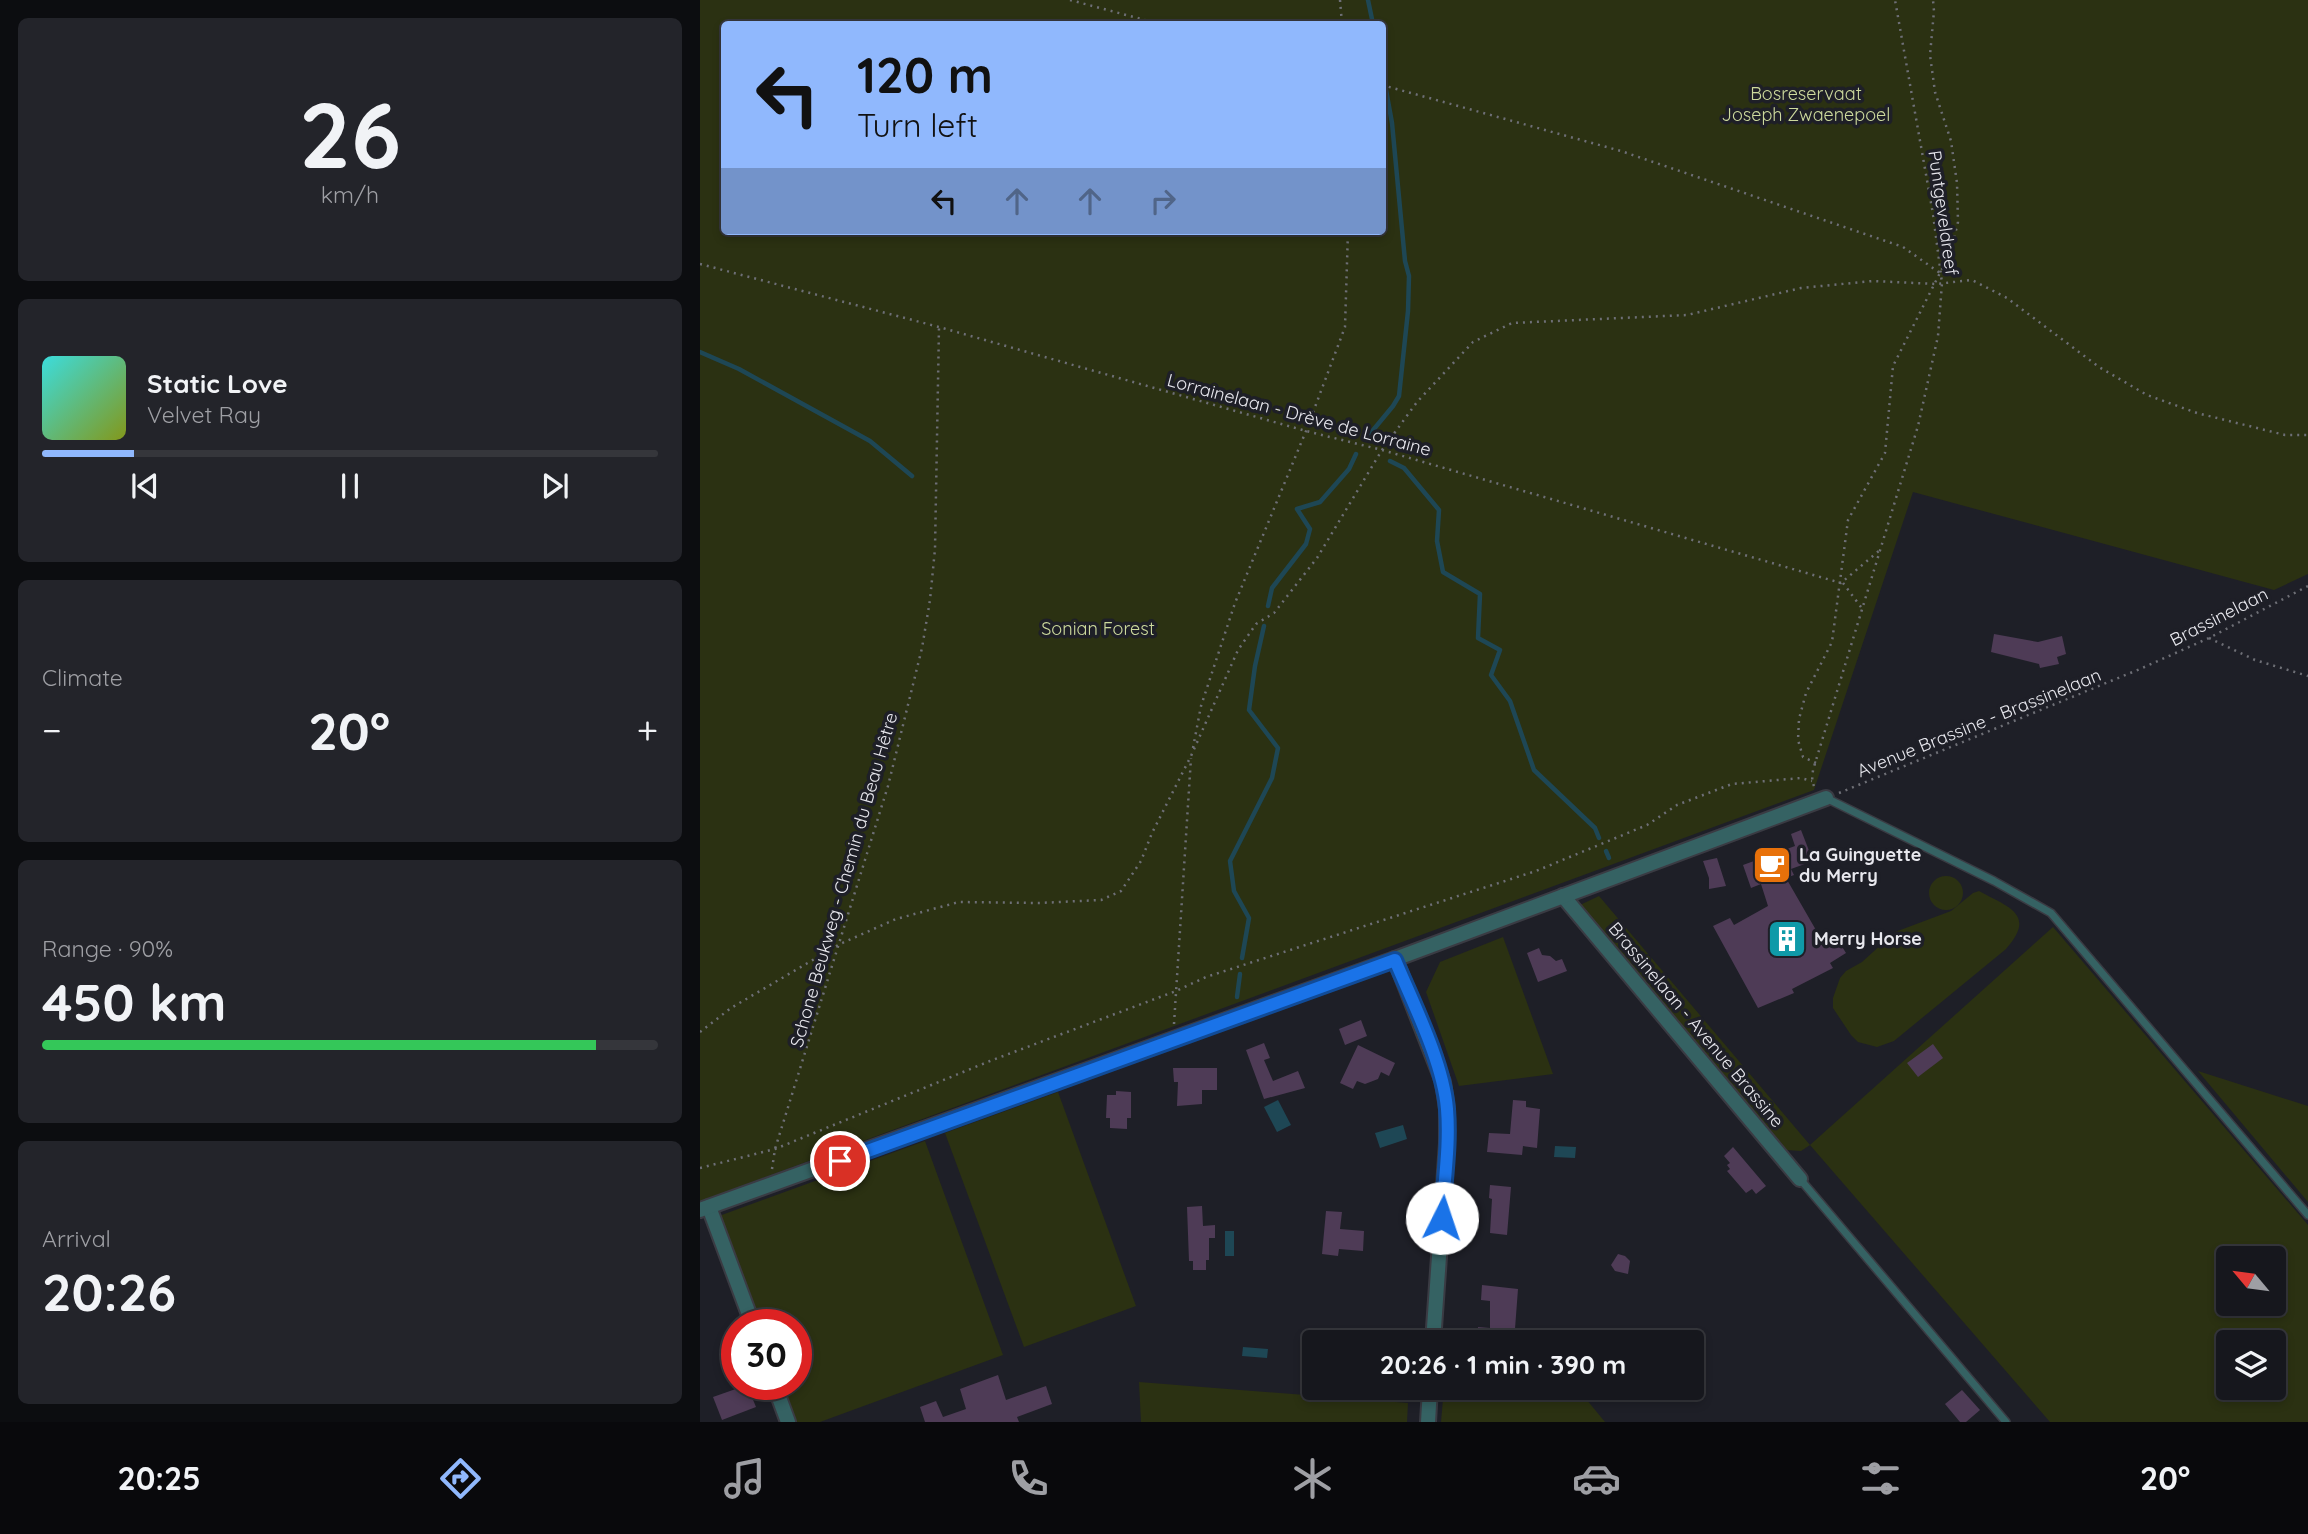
<!DOCTYPE html>
<html lang="en">
<head>
<meta charset="utf-8">
<style>
	:root { --surface:#16171d; --page:#23242a; --text:#f1f3f6; --muted:#9e9fa4; --line:#35363b; --accent:#90b8fd }
	body { margin:0; font-family:Quicksand,sans-serif; background:var(--page); color:var(--text); height:100vh; display:flex; flex-direction:column; font-size:26px; white-space:nowrap }
	* { box-sizing:border-box; margin:0 }
	p { font-size:23px; color:var(--muted) }
	.icon { flex:none; width:38px; height:38px; fill:none; stroke:currentColor; stroke-width:2; stroke-linecap:round; stroke-linejoin:round }
	.map { position:relative; flex:1; overflow:hidden }
	.panel { display:flex; flex-direction:column; gap:18px; padding:18px; background:#0c0d10; width:700px }
	.panel>* { flex:none }
	.banner { position:absolute; left:21px; top:21px; width:665px; height:214px; border-radius:7px; box-shadow:0 4px 10px #0003,0 0 0 2px var(--line); background:#90b8fd; color:#111; overflow:hidden }
	.needle { width:46px; rotate:299deg }
	.tools { position:absolute; left:1516px; top:1246px; display:grid; gap:14px }
	.tools a { display:grid; place-items:center; width:70px; height:70px; border-radius:7px; background:var(--surface); box-shadow:0 4px 10px #0003,0 0 0 2px var(--line); font-size:35px }
	.speed { position:absolute; left:21px; top:1309px; display:flex; gap:14px; font-size:35px; font-weight:700; text-align:center }
	.speed>* { display:grid; place-content:center; width:91px; height:91px; border-radius:50%; background:var(--surface); box-shadow:0 4px 10px #0003,0 0 0 2px var(--line); line-height:1 }
	.speed .limit { border:10px solid #d22; background:#fff; color:#111 }
	.pin { position:absolute; display:grid; place-items:center; width:60px; height:60px; color:#fff; margin:-30px; border:4px solid #fff; border-radius:50%; box-shadow:0 2px 7px #0007 }
	.me { position:absolute; width:77px; margin:-38px; rotate:4deg; stroke-linejoin:round; filter:drop-shadow(0 0 5px #0008) }
	.turn { display:flex; align-items:center; gap:24px; height:147px; padding:0 21px; font-size:32px }
	.turn .icon { width:91px; height:91px; stroke-width:2.5 }
	.turn b { display:block; font-size:49px; line-height:60px }
	.lanes { display:flex; align-items:center; height:66px; padding:0 21px; background:#0003; justify-content:center; gap:35px; direction:ltr }
	.lanes .off { opacity:.35 }
	.big { font-size:52px; font-weight:700; line-height:1.1 }
	.panel .tile { flex:1; display:flex; flex-direction:column; justify-content:center; gap:10px; min-width:0; padding:0 24px; border-radius:10px; background:var(--page) }
	.panel .dial { align-items:center; gap:0 }
	.dial b { font-size:91px; line-height:1 }
	.song { display:flex; align-items:center; gap:21px }
	.cover { width:84px; height:84px; border-radius:10px; background:linear-gradient(135deg,hsl(180 70% 55%),hsl(70 70% 35%)) }
	.played { height:7px; border-radius:4px; background:linear-gradient(90deg,var(--accent) 15%,var(--line) 15%) }
	.keys { display:flex; justify-content:space-around; direction:ltr }
	.heat { display:flex; justify-content:space-between; align-items:center; font-size:38px; direction:ltr }
	.charge { height:10px; border-radius:5px; background:linear-gradient(90deg,#34c759 90%,var(--line) 0) }
	.trip { position:absolute; left:602px; top:1330px; width:402px; height:70px; border-radius:7px; background:var(--surface); box-shadow:0 4px 10px #0003,0 0 0 2px var(--line); font-weight:700; line-height:70px; text-align:center }
	.tabs { display:flex; height:112px; justify-content:space-around; align-items:center; background:#09090c; color:var(--muted) }
	.tabs .icon { width:49px; height:49px }
	.tabs .active { color:var(--accent) }
	.tabs b { font-size:32px; color:var(--text) }
	main { display:flex; flex:1; min-height:0 }
	.map>svg:first-child { display:block }
</style>
</head>
<body>
<main>
<section class="panel">
<div class="tile dial"><b>26</b><p>km/h</p></div>
<div class="tile">
<div class="song"><i class="cover"></i><div><b>Static Love</b><p>Velvet Ray</p></div></div>
<div class="played"></div>
<div class="keys"><svg class="icon" aria-label="previous" viewBox="0 0 24 24"><path d="M18 5L8 12l10 7zM5 5v14"/></svg><svg class="icon" aria-label="pause" viewBox="0 0 24 24"><path d="M8 5v14M16 5v14"/></svg><svg class="icon" aria-label="next" viewBox="0 0 24 24"><path d="M6 5l10 7-10 7zM19 5v14"/></svg></div>
</div>
<div class="tile"><p>Climate</p>
<div class="heat"><a>−</a><b class="big">20°</b><a>+</a></div>
</div>
<div class="tile"><p>Range · 90%</p><b class="big">450 km</b><div class="charge"></div></div>
<div class="tile"><p>Arrival</p><b class="big">20:26</b></div>
</section>
<div class="map">
<svg width="1608" height="1422" viewBox="0 0 1608 1422">
	<rect width="100%" height="100%" fill="#1e1f27"/>
	<g fill="#2b3112" fill-rule="evenodd">
		<path d="M0,0H1608V574L1574,590L1213,492L1114,790L0,1201ZM24,24H682V231H24Z"/>
		<circle cx="1246" cy="893" r="17"/>
		<path d="M1279,891C1308,907 1337,914 1306,949L1194,1041L1177,1047L1158,1042L1151,1035L1133,1008V998L1140,978L1146,971L1162,962L1195,932L1251,911L1273,893Z"/>
		<path d="M899,896L1110,1145L1353,927L1608,1225V1422H1350L1110,1145L1101,1151L1086,1150L880,905ZM1528,1258H1573V1304H1528ZM1528,1342H1573V1388H1528Z"/>
		<polygon points="803,937 853,1074 759,1086 726,992 740,962"/>
		<polygon points="1498,1071 1608,1106 1608,1202"/>
		<polygon points="358,1092 436,1306 324,1347 245,1133"/>
		<polygon points="225,1141 303,1355 120,1422 95,1422 81,1384 96,1384 96,1325 59,1325 19,1216"/>
		<polygon points="439,1382 708,1403 707,1422 441,1422"/>
		<polygon points="744,1388 877,1388 905,1422 741,1422"/>
	</g>
	<g fill="#1e4755">
		<polygon points="578,1100 591,1125 577,1132 564,1107"/>
		<polygon points="703,1125 707,1139 680,1148 675,1133"/>
		<polygon points="855,1146 876,1147 875,1158 854,1157"/>
		<rect x="525" y="1231" width="9" height="25"/>
		<polygon points="543,1347 568,1349 567,1358 542,1356"/>
	</g>
	<g fill="none" stroke-linecap="round" stroke-linejoin="round">
		<g stroke="#1e4755" stroke-width="4.5">
			<polyline points="668,0 673,24"/>
			<polyline points="682,77 683,80"/>
			<polyline points="0,352 39,369 170,441 212,476"/>
			<polyline points="669,435 693,406 699,396 708,311 709,276 705,261 692,123 686,90"/>
			<polyline points="690,461 704,468 739,510 737,541 743,572 780,594 778,638 800,650 791,675 810,701 834,770 895,828 899,838"/>
			<polyline points="568,606 572,588 606,544 610,529 597,509 620,502 649,469 656,454"/>
			<polyline points="906,851 909,858"/>
			<polyline points="542,958 549,918 534,891 530,861 572,778 578,748 549,710 555,666 564,626"/>
			<polyline points="537,997 540,974"/>
		</g>
	</g>
	<g fill="#4e3b56">
		<polygon points="1294,634 1338,642 1362,636 1366,654 1357,657 1359,664 1340,668 1339,664 1291,652"/>
		<polygon points="1101,830 1113,861 1091,869 1094,875 1086,878 1124,944 1136,937 1146,953 1130,963 1133,968 1092,989 1094,993 1058,1008 1013,926 1030,918 1034,925 1068,906 1061,884 1051,888 1043,865 1095,846 1091,834"/>
		<polygon points="1017,858 1026,886 1009,889 1009,878 1003,861"/>
		<polygon points="839,948 842,955 850,956 856,961 862,959 867,971 838,982 827,953"/>
		<polygon points="661,1020 667,1036 645,1045 639,1029"/>
		<polygon points="564,1043 570,1058 564,1060 573,1081 598,1071 605,1088 564,1099 546,1050"/>
		<polygon points="1233,1044 1243,1058 1218,1077 1207,1063"/>
		<polygon points="658,1045 695,1063 689,1076 681,1072 678,1079 665,1084 657,1081 653,1089 640,1083"/>
		<polygon points="473,1068 517,1068 517,1090 502,1090 502,1104 477,1106 478,1082 474,1082"/>
		<polygon points="416,1091 431,1092 431,1118 427,1118 427,1129 410,1128 410,1118 406,1118 407,1095 416,1095"/>
		<polygon points="813,1100 826,1101 826,1107 840,1109 837,1148 823,1146 822,1155 787,1152 789,1133 810,1134"/>
		<polygon points="1033,1147 1066,1186 1056,1194 1052,1189 1046,1193 1027,1171 1030,1169 1027,1165 1030,1163 1024,1156"/>
		<polygon points="790,1185 811,1187 807,1235 790,1233 792,1199 789,1198"/>
		<polygon points="502,1206 503,1226 515,1225 515,1238 509,1238 509,1260 506,1260 506,1270 493,1270 493,1261 489,1261 487,1207"/>
		<polygon points="626,1211 642,1212 640,1229 664,1231 663,1251 639,1249 638,1256 622,1254"/>
		<polygon points="918,1254 925,1256 930,1261 928,1274 915,1271 911,1265"/>
		<polygon points="782,1285 818,1289 814,1342 778,1342 778,1327 790,1328 790,1301 781,1300"/>
		<polygon points="298,1375 306,1400 346,1386 352,1404 317,1417 319,1422 225,1422 220,1407 236,1401 243,1417 266,1409 260,1389"/>
		<polygon points="47,1385 56,1407 22,1420 13,1397"/>
		<polygon points="1262,1390 1280,1410 1266,1422 1260,1422 1245,1404"/>
	</g>
	<g fill="none" stroke-linecap="round" stroke-linejoin="round">
		<g stroke="#3a3b43" stroke-width="10">
			<g id="lane">
				<polyline points="1126,798 1294,881 1351,913 1608,1215"/>
				<polyline points="1100,1179 1306,1422"/>
			</g>
		</g>
		<g stroke="#3a3b43" stroke-width="18">
			<g id="street">
				<polyline points="863,896 1100,1179"/>
				<polyline points="695,959 743,1082 747,1109 747,1143 733,1342"/>
				<polyline points="9,1207 53,1325"/>
				<polyline points="0,1210 695,959 1126,798"/>
				<polyline points="74,1384 88,1422"/>
				<polyline points="728,1422 730,1388"/>
			</g>
		</g>
		<g stroke="#6e6f76" stroke-width="2.5" stroke-dasharray="2 5" stroke-linecap="butt">
			<polyline points="370,0 460,24"/>
			<polyline points="640,0 642,24"/>
			<polyline points="682,85 921,151 1203,247 1240,273"/>
			<polyline points="0,264 239,327 606,431 682,450 1141,583 1180,550"/>
			<polyline points="1143,583 1161,607"/>
			<polyline points="1509,638 1555,660 1608,676"/>
			<polyline points="493,748 501,706 535,603 606,431 645,327 648,231"/>
			<polyline points="1116,763 1103,757 1098,740 1099,719 1106,693 1132,642 1148,520 1185,453 1193,366 1251,251 1258,222 1257,183 1251,141 1235,92 1230,55 1234,11 1233,0"/>
			<polyline points="1114,786 1112,781 1113,770 1218,426 1238,336 1242,283 1233,214 1195,0"/>
			<polyline points="1139,793 1440,669 1509,638 1608,586"/>
			<polyline points="474,1024 491,758"/>
			<polyline points="0,1032 31,1008 140,944 196,919 259,902 339,903 401,900 421,891 441,861 452,833 491,756 538,650 556,624 574,613 617,558 682,450 717,402 773,342 812,323 987,315 1101,288 1173,281 1236,284 1272,280 1307,298 1399,367 1447,395 1497,413 1585,435 1608,435"/>
			<polyline points="0,1168 75,1149 290,1061 476,991 506,977 836,871 947,825 977,805 1032,784 1101,778 1112,781"/>
			<polyline points="72,1169 75,1149 188,786 222,648 230,600 235,549 239,327"/>
		</g>
		<use href="#lane" stroke="#356263" stroke-width="7"/>
		<use href="#street" stroke="#356263" stroke-width="14"/>
	</g>
	<g fill="none" stroke-linecap="round" stroke-linejoin="round">
		<g stroke="#114b97" stroke-width="18">
			<path id="route" d="M140,1161L695,960C713,1003 743,1062 747,1109C750,1145 744,1182 742,1218"/>
		</g>
		<use href="#route" stroke="#1a73e8" stroke-width="12"/>
	</g>
	<defs>
		<g id="cafe-square" transform="scale(2.0125)"><rect x="-9" y="-9" width="18" height="18" rx="4" fill="#e8710a" stroke="#1e1f27"/><path d="M-5.5-4.5H6V0H3Q3 3.5 0 3.5H-2.5Q-5.5 3.5-5.5 0ZM3-3.2v2h1.7v-2ZM-6 4.5H4V6H-6Z" fill="#fff"/></g>
		<g id="building-square" transform="scale(2.0125)"><rect x="-9" y="-9" width="18" height="18" rx="4" fill="#0f9aa8" stroke="#1e1f27"/><path d="M-4-6H4V6H1V3H-1V6H-4ZM-2.5-4.3h1.7v1.8h-1.7ZM.8-4.3h1.7v1.8H.8ZM-2.5-1h1.7V.8h-1.7ZM.8-1h1.7V.8H.8Z" fill="#fff"/></g>
	</defs>
	<g fill-rule="evenodd">
		<use href="#cafe-square" x="1072" y="865"/>
		<use href="#building-square" x="1087" y="939"/>
	</g>
	<g text-anchor="middle" stroke-width="7" stroke-linejoin="round" paint-order="stroke">
		<g font-size="18" fill="#cdda9d" stroke="#1e1f27">
			<text x="1106" y="100">Bosreservaat<tspan x="1106" dy="21">Joseph Zwaenepoel</tspan></text>
			<text x="398" y="635">Sonian Forest</text>
		</g>
		<g font-size="18" fill="#e8e8ee" stroke="#1e1f27">
			<text transform="translate(1243 213) rotate(82)" y="6">Puntgeveldreef</text>
			<text transform="translate(599 415) rotate(15)" y="6">Lorrainelaan - Drève de Lorraine</text>
			<text transform="translate(1519 617) rotate(-27)" y="6">Brassinelaan</text>
			<text transform="translate(1279 723) rotate(-22)" y="6">Avenue Brassine - Brassinelaan</text>
			<text transform="translate(144 880) rotate(-74)" y="6">Schone Beukweg - Chemin du Beau Hêtre</text>
			<text transform="translate(996 1025) rotate(50)" y="6">Brassinelaan - Avenue Brassine</text>
		</g>
		<g font-size="18" font-weight="bold" fill="#e8e8ee" stroke="#1e1f27" text-anchor="start">
			<text x="1099" y="861">La Guinguette<tspan x="1099" dy="21">du Merry</tspan></text>
			<text x="1114" y="945">Merry Horse</text>
		</g>
	</g>
</svg>
<div class="tools">
<a><svg class="needle" viewBox="-14 -14 28 28"><path d="M0-13l5 13h-10z" fill="#e53935"/><path d="M0 13l5-13h-10z" fill="#9e9fa4"/></svg></a>
<a><svg class="icon" aria-label="layers" viewBox="0 0 24 24"><path d="M12 4l9 5-9 5-9-5zM3 14l9 5 9-5"/></svg></a>
</div>
<div class="speed"><div class="limit">30</div></div>
<div class="pin" style="left:140px;top:1161px;background:#d93025"><svg class="icon" aria-label="arrive" viewBox="0 0 24 24"><path d="M6 21V4h12l-3 4 3 4H6"/></svg></div>
<svg class="me" style="left:742px;top:1218px" viewBox="-20 -20 40 40"><circle r="19" fill="#fff"/><path d="M0-13L10 11 0 6-10 11z" fill="#1a73e8"/></svg>
<div class="trip">20:26 · 1 min · 390 m</div>
<div class="banner">
<div class="turn"><svg class="icon" aria-label="left" viewBox="0 0 24 24"><path d="M17 20v-9H6M10 6l-5 5 5 5"/></svg><div><b>120 m</b>Turn left</div></div>
<div class="lanes"><svg class="icon" aria-label="left" viewBox="0 0 24 24"><path d="M17 20v-9H6M10 6l-5 5 5 5"/></svg><svg class="icon off" aria-label="ahead" viewBox="0 0 24 24"><path d="M12 20V5M6 11l6-6 6 6"/></svg><svg class="icon off" aria-label="ahead" viewBox="0 0 24 24"><path d="M12 20V5M6 11l6-6 6 6"/></svg><svg class="icon off" aria-label="right" viewBox="0 0 24 24"><path d="M7 20v-9h11M14 6l5 5-5 5"/></svg></div>
</div>
</div>
</main>
<nav class="tabs">
<b>20:25</b>
<svg class="icon active" aria-label="directions" viewBox="0 0 24 24"><path d="M12 3l9 9-9 9-9-9zM9 14v-3h6M13 9l2 2-2 2"/></svg>
<svg class="icon" aria-label="music" viewBox="0 0 24 24"><path d="M9 18V5l10-2v13"/><circle cx="6" cy="18" r="3"/><circle cx="16" cy="16" r="3"/></svg>
<svg class="icon" aria-label="phone" viewBox="0 0 24 24"><path d="M5 4h4l2 5-3 2q2 4 5 5l2-3 5 2v4C11 20 4 13 5 4z"/></svg>
<svg class="icon" aria-label="climate" viewBox="0 0 24 24"><path d="M12 3v18M4 7l16 10M4 17L20 7"/></svg>
<svg class="icon" aria-label="car" viewBox="0 0 24 24"><path d="M5 17H2v-5l4-1 3-4h7l3 4 3 1v5h-3M9 17h6M6 11h13"/><circle cx="7" cy="17" r="2"/><circle cx="17" cy="17" r="2"/></svg>
<svg class="icon" aria-label="filters" viewBox="0 0 24 24"><path d="M4 7h16M4 17h16"/><circle cx="9" cy="7" r="2"/><circle cx="15" cy="17" r="2"/></svg>
<b>20°</b>
</nav>
</body>
</html>
